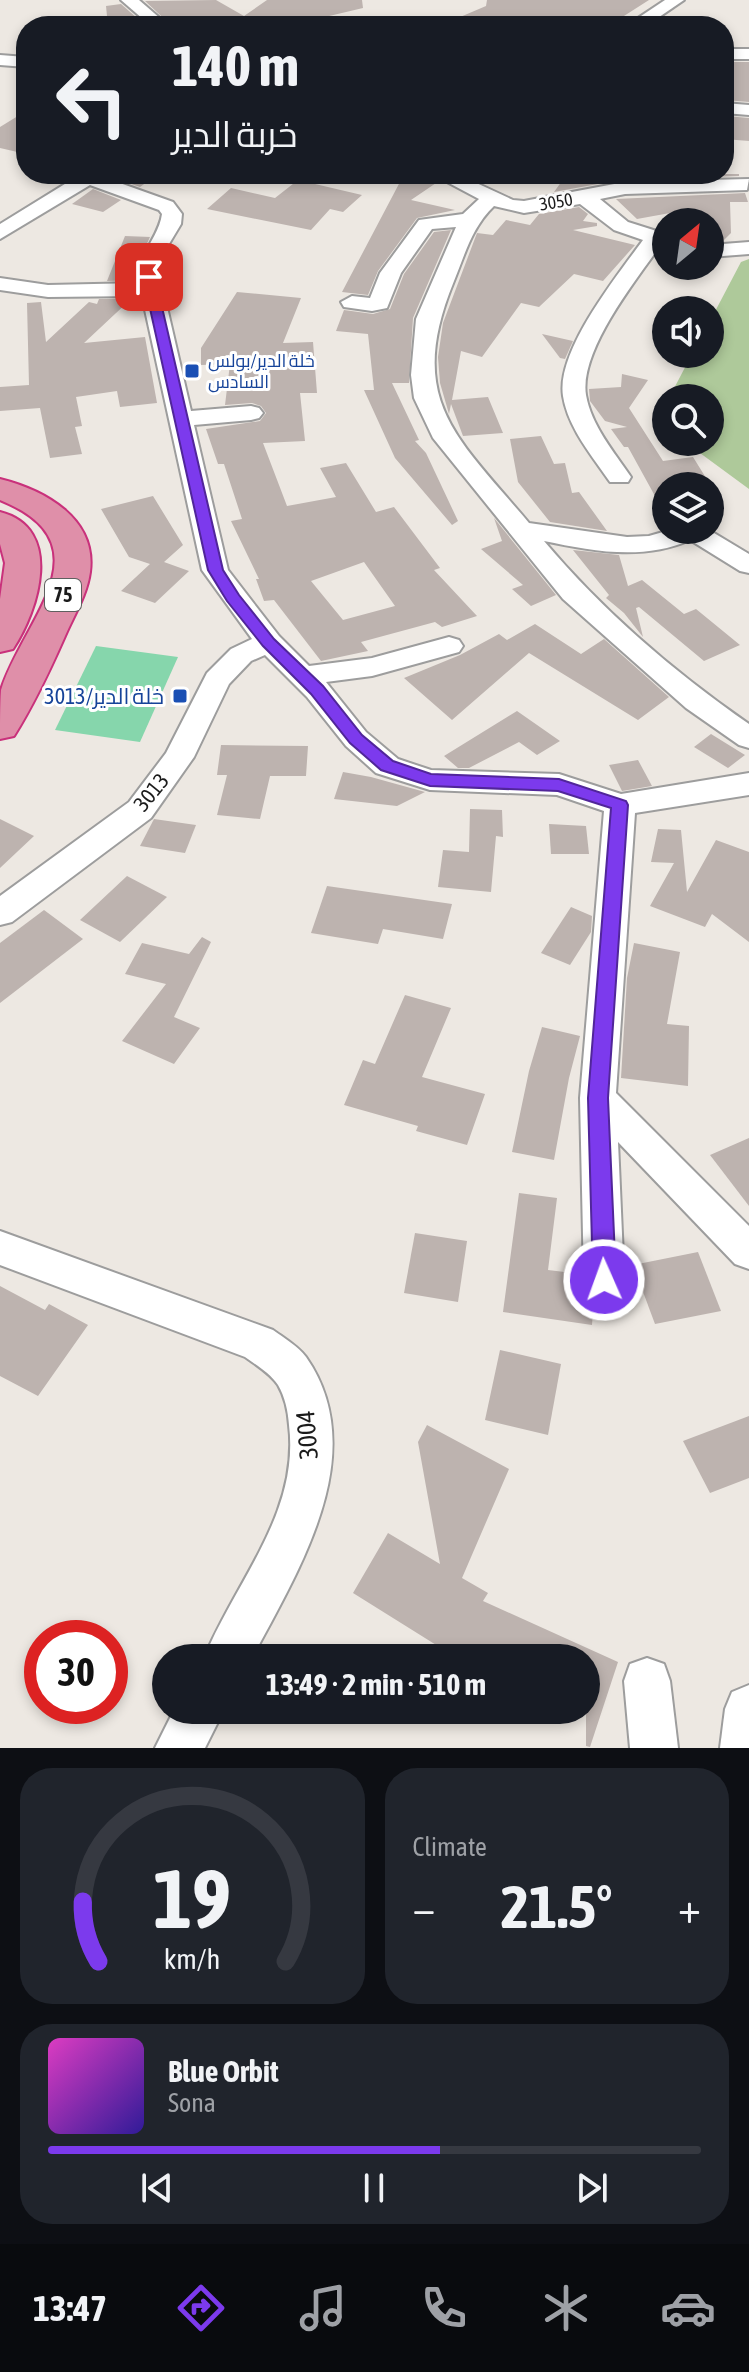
<!DOCTYPE html>
<html lang="en">
<head>
<meta charset="utf-8">
<style>
	:root { --surface:#171b24; --page:#20242c; --text:#f1f3f6; --muted:#9ea1a6; --line:#363941; --accent:#7c3aed }
	body { margin:0; font-family:"Asap Condensed",Cairo,sans-serif; background:var(--page); color:var(--text); height:100vh; display:flex; flex-direction:column; font-size:30px; white-space:nowrap }
	* { box-sizing:border-box; margin:0 }
	p { font-size:26px; color:var(--muted) }
	.icon { flex:none; width:44px; height:44px; fill:none; stroke:currentColor; stroke-width:2; stroke-linecap:round; stroke-linejoin:round }
	.map { position:relative; height:1748px; overflow:hidden }
	.details { display:flex; flex-direction:column; gap:20px; padding:20px; background:#0d0f14; flex:1 }
	.details>* { flex:none }
	.guide { position:absolute; left:16px; top:16px; width:718px; height:168px; border-radius:32px; box-shadow:0 4px 12px #0003; background:#171b24; color:var(--text); overflow:hidden }
	.needle { width:52px; rotate:29deg }
	.fabs { position:absolute; left:652px; top:208px; display:grid; gap:16px }
	.fabs a { display:grid; place-items:center; width:72px; height:72px; border-radius:50%; background:var(--surface); box-shadow:0 4px 12px #0003; font-size:40px }
	.speed { position:absolute; left:24px; top:1620px; display:flex; gap:16px; font-size:40px; font-weight:700; text-align:center }
	.speed>* { display:grid; place-content:center; width:104px; height:104px; border-radius:50%; background:var(--surface); box-shadow:0 4px 12px #0003; line-height:1 }
	.speed .limit { border:12px solid #d22; background:#fff; color:#111 }
	.pin { position:absolute; display:grid; place-items:center; width:68px; height:68px; color:#fff; margin:-34px; border-radius:16px; box-shadow:0 4px 12px #0006 }
	.me { position:absolute; width:88px; margin:-44px; rotate:358deg; stroke-linejoin:round; filter:drop-shadow(0 0 6px #0008) }
	.turn { display:flex; align-items:center; gap:28px; height:168px; padding:0 24px; font-size:36px }
	.turn .icon { width:104px; height:104px; stroke-width:2.5 }
	.turn b { display:block; font-size:56px; line-height:68px }
	.big { font-size:60px; font-weight:700; line-height:1.1 }
	.details .tile { flex:1; display:flex; flex-direction:column; justify-content:center; gap:12px; min-width:0; padding:0 28px; border-radius:32px; background:var(--page) }
	.details .dial { align-items:center; gap:0 }
	.dial svg { height:208px; overflow:visible; fill:none; stroke:var(--line); stroke-width:7; stroke-linecap:round; text-anchor:middle }
	.dial text { fill:var(--text); stroke:none }
	.song { display:flex; align-items:center; gap:24px }
	.cover { width:96px; height:96px; border-radius:12px; background:linear-gradient(135deg,hsl(310 70% 55%),hsl(250 70% 35%)) }
	.played { height:8px; border-radius:4px; background:linear-gradient(90deg,var(--accent) 60%,var(--line) 60%) }
	.keys { display:flex; justify-content:space-around; direction:ltr }
	.heat { display:flex; justify-content:space-between; align-items:center; font-size:44px; direction:ltr }
	.details .tiles { flex:1; display:grid; gap:20px; grid-template-columns:1fr 1fr }
	.tile:last-child { grid-column:span 2 }
	.trip { position:absolute; left:152px; top:1644px; width:448px; height:80px; border-radius:40px; background:var(--surface); box-shadow:0 4px 12px #0003; font-weight:700; line-height:80px; text-align:center }
	.dock { display:flex; height:128px; justify-content:space-around; align-items:center; background:#090b0e; color:var(--muted) }
	.dock .icon { width:56px; height:56px }
	.dock .current { color:var(--accent) }
	.dock b { font-size:36px; color:var(--text) }
	.map>svg:first-child { display:block }
</style>
</head>
<body>
<div class="map">
<svg width="749" height="1748" viewBox="0 0 749 1748">
	<rect width="100%" height="100%" fill="#ede8e2"/>
	<polygon fill="#aec99a" points="749,259 749,489 685,442 710,442 710,398 669,398 692,354 710,354 710,321 741,262"/>
	<polygon fill="#86d6ac" points="96,646 178,657 140,742 55,730"/>
	<g fill="#bdb3af" fill-rule="evenodd">
		<polygon points="216,0 244,16 267,0 362,0 363,8 287,26 172,26 145,1"/>
		<polygon points="487,0 649,0 613,23 592,18 579,26 560,26 531,19 530,26 439,26 486,6"/>
		<polygon points="121,4 146,26 108,26 106,6"/>
		<polygon points="733,62 749,62 749,102 725,100"/>
		<polygon points="26,111 26,154 0,148 0,127"/>
		<polygon points="726,116 749,118 749,141 724,139"/>
		<polygon points="116,174 158,174 140,187 112,177"/>
		<polygon points="410,174 429,174 439,181 411,200 455,210 417,218 378,271 368,295 342,292 401,180"/>
		<polygon points="567,174 739,174 739,176 625,179 554,192"/>
		<polygon points="298,180 362,195 343,212 330,209 311,230 207,209 231,188 275,198"/>
		<polygon points="93,189 121,200 103,212 72,204"/>
		<polygon points="745,193 748,202 730,202 731,233 723,241 710,242 710,222 692,222 681,211 637,219 616,199"/>
		<polygon points="579,207 588,214 583,221 597,223 597,226 573,230 635,245 603,281 574,274 539,307 521,303 482,357 461,351 452,400 488,397 503,433 463,436 451,404 449,414 440,383 438,357 443,323 477,233 493,235 506,220 530,225 539,214"/>
		<polygon points="451,230 413,318 409,383 392,383 419,440 415,441 426,453 458,521 452,525 395,458 364,390 374,390 368,334 336,331 344,310 373,314 390,309 404,274 434,232"/>
		<polygon points="125,236 150,237 138,263 137,280 107,281"/>
		<path d="M237,292L301,298L283,343L313,342L317,393H300L305,441L263,443L287,506L336,497L320,468L346,463L376,512L394,507L440,568L434,570L477,616L442,627L435,622L361,642L368,651L321,661L274,600L264,601L256,579H259L231,521L242,519L224,464H218L206,429L260,421L266,413L261,406L252,403L225,405L230,364L201,365V348ZM364,562L395,606L343,620L311,581Z"/>
		<polygon points="99,299 131,299 84,343 145,337 157,403 120,407 117,391 76,397 82,426 75,427 82,454 50,458 40,408 0,411 0,387 29,385 27,303 41,302 46,342 89,302 97,304"/>
		<polygon points="542,334 573,341 565,359 560,358"/>
		<polygon points="622,374 648,380 629,408 663,461 693,457 711,486 666,486 666,516 628,447 624,447 611,429 627,427 605,421 590,401 589,389 621,387"/>
		<polygon points="541,436 554,464 565,463 572,493 579,492 607,531 550,522 518,482 510,439"/>
		<polygon points="153,496 183,545 164,562 189,571 155,603 121,591 150,564 129,557 101,509"/>
		<polygon points="494,518 556,595 531,606 512,589 523,585 481,549 502,541"/>
		<polygon points="573,550 619,555 628,586 642,580 684,614 696,609 740,645 704,661 639,607 636,608 643,637 624,613 606,598 609,595"/>
		<polygon points="535,624 581,654 604,639 669,697 638,720 529,653 452,720 404,678 460,655 499,634 507,640"/>
		<polygon points="517,711 560,741 537,755 519,742 469,768 458,768 444,756"/>
		<polygon points="711,734 745,755 728,768 694,747"/>
		<polygon points="221,745 308,746 306,776 270,776 260,819 217,815 227,775 217,775"/>
		<polygon points="638,760 652,786 622,791 609,765"/>
		<polygon points="343,772 371,777 425,792 397,806 334,799"/>
		<polygon points="470,809 502,810 503,837 496,836 491,892 438,887 443,850 469,852"/>
		<polygon points="0,819 34,836 0,868"/>
		<polygon points="154,819 196,825 185,853 140,846"/>
		<polygon points="549,824 586,826 589,854 551,854"/>
		<polygon points="658,829 681,830 687,892 716,840 749,852 749,942 712,914 705,927 650,906 674,863 651,862"/>
		<polygon points="127,876 167,897 120,942 80,920"/>
		<polygon points="327,886 452,904 443,939 383,929 378,944 311,933"/>
		<polygon points="571,907 592,916 591,932 570,965 541,953"/>
		<polygon points="44,910 83,939 0,1003 0,943"/>
		<polygon points="202,937 211,942 174,1017 200,1028 174,1064 122,1041 166,984 125,974 142,943 189,954"/>
		<polygon points="634,943 680,952 667,1024 689,1026 688,1086 621,1078 627,978"/>
		<polygon points="405,995 451,1008 422,1077 485,1094 467,1145 416,1131 418,1126 344,1105 363,1060 375,1064"/>
		<polygon points="542,1027 580,1036 569,1078 554,1160 512,1152 529,1071"/>
		<polygon points="749,1138 749,1206 710,1155"/>
		<polygon points="519,1193 557,1198 548,1270 581,1274 587,1294 594,1298 592,1325 503,1312"/>
		<polygon points="415,1233 467,1241 458,1302 404,1293"/>
		<polygon points="698,1252 721,1311 655,1324 633,1265"/>
		<polygon points="0,1286 45,1310 49,1304 88,1325 38,1396 0,1376"/>
		<polygon points="500,1350 561,1364 548,1435 485,1420"/>
		<polygon points="749,1416 749,1478 710,1493 683,1441"/>
		<polygon points="427,1425 509,1469 462,1578 488,1593 483,1601 618,1662 590,1747 586,1746 586,1658 457,1658 353,1593 388,1533 440,1564 418,1442"/>
	</g>
	<g fill="none" stroke-linecap="round" stroke-linejoin="round">
		<g stroke="#9d9d9d" stroke-width="4">
			<g id="minor">
				<polygon points="121,0 139,0 169,26 151,26"/>
				<polygon points="665,0 684,0 646,26 626,26"/>
				<rect x="724" y="49" width="25" height="10"/>
				<polygon points="0,55 26,57 26,67 0,65"/>
				<polygon points="724,103 749,105 749,115 724,113"/>
				<path d="M67,174H105L103,177L173,202L182,214L181,224L166,249L160,277L191,411L251,406L259,408L263,413L259,418L251,420L194,425L228,570L279,636L309,666L372,658L449,637L459,640L463,646L459,652L372,676L326,682L366,732L398,759L431,770L559,774L621,794L749,773V795L635,813L616,1093L749,1226V1269L735,1264L618,1142L624,1280L618,1293L604,1298L590,1293L584,1280L580,1098L604,811L557,795L430,790L376,773L346,746L307,697L265,655L251,661L229,684L194,757L151,818L12,922L0,925V896L129,802L166,753L207,673L231,649L252,639L202,570L142,296L48,297L0,290V278L48,285L140,283C135,256 159,238 162,214L159,210L90,185L0,239V224L73,179Z"/>
				<path d="M432,174H457L513,200L524,201L625,182L749,179L747,190L625,194L600,199L628,222L666,234V247L660,246C636,280 579,351 586,395C591,425 614,452 631,477L628,482H610C593,457 568,428 563,396C556,351 617,276 643,240L614,230L580,204L524,213L494,206C472,227 465,254 454,281C405,400 456,436 529,523L627,537L649,536L670,530H709L749,554V573L740,571L690,540C643,561 592,551 544,541C603,611 674,672 749,724V748L739,745L686,708L563,599L433,438L414,398L411,375L416,319L456,227L432,229L401,273L387,308L372,311L344,307L341,302L352,296L370,298L380,273L419,220L463,214L479,199Z"/>
				<polygon points="749,242 749,254 710,257 710,245"/>
				<path d="M0,1231L273,1330C284,1338 298,1346 306,1357C373,1453 298,1571 252,1658H204C235,1582 300,1513 289,1425C288,1411 285,1397 278,1385C270,1373 256,1365 245,1357L0,1265Z"/>
				<polygon points="647,1658 664,1664 670,1681 678,1748 630,1748 624,1681 630,1664"/>
				<polygon points="749,1685 749,1748 720,1748 725,1709 732,1692"/>
				<polygon points="174,1710 224,1710 205,1748 155,1748"/>
			</g>
		</g>
		<g stroke="#c9317b" stroke-width="4">
			<g id="highway">
				<path d="M0,479C44,490 97,518 90,572C87,595 74,615 65,636C50,670 34,704 14,736L0,739C0,725 0,704 1,690C22,621 111,545 0,500Z"/>
				<path d="M0,512C64,528 39,610 13,649L0,652V599L5,563L0,544Z"/>
			</g>
		</g>
		<use href="#minor" fill="#fff" fill-rule="evenodd"/>
		<use href="#highway" fill="#df8fa9" fill-rule="evenodd"/>
	</g>
	<polygon fill="#7c3aed" stroke="#51269a" stroke-width="2" points="149,273 155,277 223,570 239,595 274,639 323,686 362,735 393,761 431,774 559,779 626,801 628,805 608,1098 616,1280 612,1287 604,1290 596,1287 593,1280 588,1098 611,808 558,791 430,786 381,770 350,743 311,694 263,646 227,601 208,570 143,277"/>
	<g fill="#1a4fb4" stroke="#fff" stroke-width="3">
		<rect x="184" y="363" width="16" height="16" rx="4"/>
		<rect x="172" y="688" width="16" height="16" rx="4"/>
	</g>
	<g text-anchor="middle" stroke-width="6" stroke-linejoin="round" paint-order="stroke">
		<g font-size="18" fill="#1c1c1c" stroke="#fff">
			<text transform="translate(556 202) rotate(-10)" y="6">3050</text>
		</g>
		<g font-size="18" fill="#164399" stroke="#fff" text-anchor="start">
			<text x="208" y="367">خلة الدير/بولس<tspan x="208" dy="21">السادس</tspan></text>
		</g>
		<rect fill="#fff" stroke="#606060" stroke-width="2" x="45" y="579" width="36" height="32" rx="6"/>
		<g font-size="20" font-weight="bold" fill="#1c1c1c">
			<text x="63" y="602">75</text>
		</g>
		<g font-size="22" fill="#164399" stroke="#fff" text-anchor="end">
			<text x="164" y="704">3013/خلة الدير</text>
		</g>
		<g font-size="22" fill="#1c1c1c" stroke="#fff">
			<text transform="translate(151 792) rotate(-51)" y="8">3013</text>
		</g>
		<g font-size="26" fill="#1c1c1c" stroke="#fff">
			<text transform="translate(307 1435) rotate(-95)" y="9">3004</text>
		</g>
	</g>
</svg>
<div class="fabs">
<a><svg class="needle" viewBox="-14 -14 28 28"><path d="M0-13l5 13h-10z" fill="#e53935"/><path d="M0 13l5-13h-10z" fill="#9ea1a6"/></svg></a>
<a><svg class="icon" aria-label="sound" viewBox="0 0 24 24"><path d="M4 9h4l5-4v14l-5-4H4zM17 9q2 3 0 6"/></svg></a>
<a><svg class="icon" aria-label="search" viewBox="0 0 24 24"><circle cx="10" cy="10" r="6"/><path d="M15 15l6 6"/></svg></a>
<a><svg class="icon" aria-label="layers" viewBox="0 0 24 24"><path d="M12 4l9 5-9 5-9-5zM3 14l9 5 9-5"/></svg></a>
</div>
<div class="speed"><div class="limit">30</div></div>
<div class="pin" style="left:149px;top:277px;background:#d93025"><svg class="icon" aria-label="arrive" viewBox="0 0 24 24"><path d="M6 21V4h12l-3 4 3 4H6"/></svg></div>
<svg class="me" style="left:604px;top:1280px" viewBox="-20 -20 40 40"><circle r="17" fill="#7c3aed" stroke="#fff" stroke-width="3"/><path d="M0-11L8 9 0 5-8 9z" fill="#fff"/></svg>
<div class="trip">13:49 · 2 min · 510 m</div>
<div class="guide">
<div class="turn"><svg class="icon" aria-label="left" viewBox="0 0 24 24"><path d="M17 20v-9H6M10 6l-5 5 5 5"/></svg><div><b>140 m</b>خربة الدير</div></div>
</div>
</div>
<section class="details">
<div class="tiles">
<div class="tile dial"><svg viewBox="0 0 100 80">
<path d="M14 69A42 42 0 1 1 86 69"/>
<path d="M14 69A42 42 0 0 1 8 46" stroke="#7c3aed"/>
<text x="50" y="56" font-size="32" font-weight="700">19</text>
<text x="50" y="72" font-size="11">km/h</text>
</svg></div>
<div class="tile"><p>Climate</p>
<div class="heat"><a>−</a><b class="big">21.5°</b><a>+</a></div>
</div>
<div class="tile">
<div class="song"><i class="cover"></i><div><b>Blue Orbit</b><p>Sona</p></div></div>
<div class="played"></div>
<div class="keys"><svg class="icon" aria-label="previous" viewBox="0 0 24 24"><path d="M18 5L8 12l10 7zM5 5v14"/></svg><svg class="icon" aria-label="pause" viewBox="0 0 24 24"><path d="M8 5v14M16 5v14"/></svg><svg class="icon" aria-label="next" viewBox="0 0 24 24"><path d="M6 5l10 7-10 7zM19 5v14"/></svg></div>
</div>
</div>
</section>
<nav class="dock">
<b>13:47</b>
<svg class="icon current" aria-label="directions" viewBox="0 0 24 24"><path d="M12 3l9 9-9 9-9-9zM9 14v-3h6M13 9l2 2-2 2"/></svg>
<svg class="icon" aria-label="music" viewBox="0 0 24 24"><path d="M9 18V5l10-2v13"/><circle cx="6" cy="18" r="3"/><circle cx="16" cy="16" r="3"/></svg>
<svg class="icon" aria-label="phone" viewBox="0 0 24 24"><path d="M5 4h4l2 5-3 2q2 4 5 5l2-3 5 2v4C11 20 4 13 5 4z"/></svg>
<svg class="icon" aria-label="climate" viewBox="0 0 24 24"><path d="M12 3v18M4 7l16 10M4 17L20 7"/></svg>
<svg class="icon" aria-label="car" viewBox="0 0 24 24"><path d="M5 17H2v-5l4-1 3-4h7l3 4 3 1v5h-3M9 17h6M6 11h13"/><circle cx="7" cy="17" r="2"/><circle cx="17" cy="17" r="2"/></svg>
</nav>
</body>
</html>
